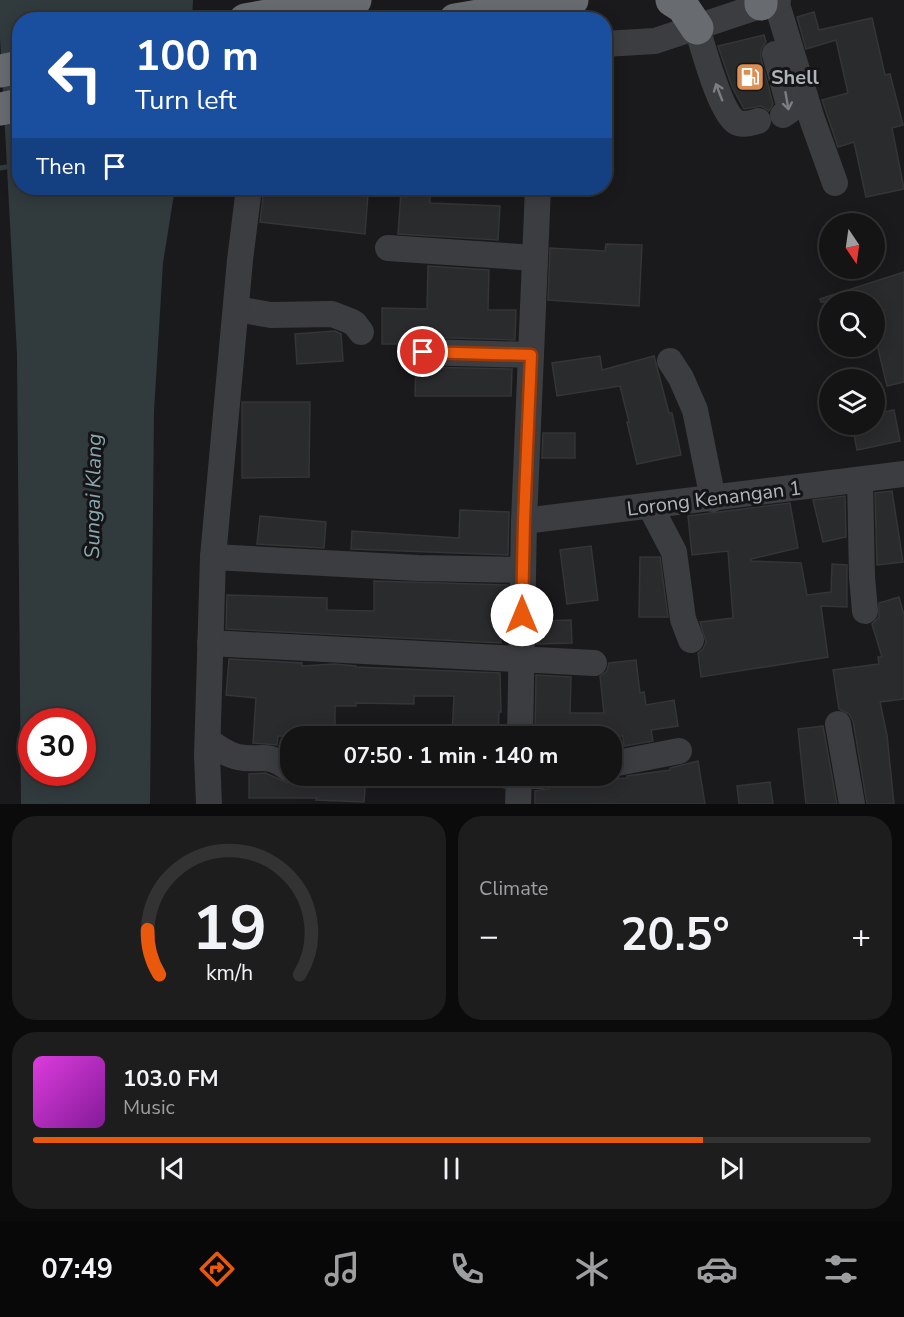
<!DOCTYPE html>
<html lang="en">
<head>
<meta charset="utf-8">
<style>
	:root { --surface:#141415; --page:#1d1d1e; --text:#f1f3f6; --muted:#9d9ea0; --line:#333334; --accent:#ea580c }
	body { margin:0; font-family:"Nunito Sans",sans-serif; background:var(--page); color:var(--text); height:100vh; display:flex; flex-direction:column; font-size:22px; white-space:nowrap }
	* { box-sizing:border-box; margin:0 }
	p { font-size:20px; color:var(--muted) }
	.icon { flex:none; width:33px; height:33px; fill:none; stroke:currentColor; stroke-width:2; stroke-linecap:round; stroke-linejoin:round }
	.map { position:relative; height:804px; overflow:hidden }
	.panel { display:flex; flex-direction:column; gap:12px; padding:12px; background:#0b0b0c; flex:1 }
	.panel>* { flex:none }
	.guide { position:absolute; left:12px; top:12px; width:600px; height:183px; border-radius:24px; box-shadow:0 3px 15px #0003,0 0 0 2px var(--line); background:#1a4fa0; color:#fff; overflow:hidden }
	.needle { width:39px; rotate:167deg }
	.fabs { position:absolute; left:819px; top:213px; display:grid; gap:12px }
	.fabs a { display:grid; place-items:center; width:66px; height:66px; border-radius:50%; background:var(--surface); box-shadow:0 3px 15px #0003,0 0 0 2px var(--line); font-size:30px }
	.speed { position:absolute; left:18px; top:708px; display:flex; gap:12px; font-size:30px; font-weight:700; text-align:center }
	.speed>* { display:grid; place-content:center; width:78px; height:78px; border-radius:50%; background:var(--surface); box-shadow:0 3px 15px #0003,0 0 0 2px var(--line); line-height:1 }
	.speed .limit { border:9px solid #d22; background:#fff; color:#111 }
	.pin { position:absolute; display:grid; place-items:center; width:51px; height:51px; color:#fff; margin:-26px; border:3px solid #fff; border-radius:50%; box-shadow:0 2px 6px #0007 }
	.me { position:absolute; width:66px; margin:-33px; rotate:0deg; stroke-linejoin:round; filter:drop-shadow(0 0 4px #0008) }
	.turn { display:flex; align-items:center; gap:21px; height:126px; padding:0 24px; font-size:27px }
	.turn .icon { width:78px; height:78px; stroke-width:2.5 }
	.turn b { display:block; font-size:42px; line-height:51px }
	.then { display:flex; align-items:center; height:57px; padding:0 24px; background:#0003; gap:12px; font-size:22px }
	.big { font-size:45px; font-weight:700; line-height:1.1 }
	.panel .tile { flex:1; display:flex; flex-direction:column; justify-content:center; gap:9px; min-width:0; padding:0 21px; border-radius:24px; background:var(--page) }
	.panel .dial { align-items:center; gap:0 }
	.dial svg { height:156px; overflow:visible; fill:none; stroke:var(--line); stroke-width:7; stroke-linecap:round; text-anchor:middle }
	.dial text { fill:var(--text); stroke:none }
	.song { display:flex; align-items:center; gap:18px }
	.cover { width:72px; height:72px; border-radius:9px; background:linear-gradient(135deg,hsl(300 70% 55%),hsl(290 70% 35%)) }
	.played { height:6px; border-radius:3px; background:linear-gradient(90deg,var(--accent) 80%,var(--line) 80%) }
	.keys { display:flex; justify-content:space-around; direction:ltr }
	.heat { display:flex; justify-content:space-between; align-items:center; font-size:33px; direction:ltr }
	.panel .tiles { flex:1; display:grid; gap:12px; grid-template-columns:1fr 1fr }
	.tile:last-child { grid-column:span 2 }
	.trip { position:absolute; left:280px; top:726px; width:342px; height:60px; border-radius:24px; background:var(--surface); box-shadow:0 3px 15px #0003,0 0 0 2px var(--line); font-weight:700; line-height:60px; text-align:center }
	.tab-bar { display:flex; height:96px; justify-content:space-around; align-items:center; background:#080808; color:var(--muted) }
	.tab-bar .icon { width:42px; height:42px }
	.tab-bar .selected { color:var(--accent) }
	.tab-bar b { font-size:27px; color:var(--text) }
	.map>svg:first-child { display:block }
</style>
</head>
<body>
<div class="map">
<svg width="904" height="804" viewBox="0 0 904 804">
	<rect width="100%" height="100%" fill="#1a1a1c"/>
	<path fill="#313b3e" fill-rule="evenodd" d="M0,0H193L192,19L20,20V188H175L163,263L154,411L150,804H21L17,354L0,37ZM32,722H82V772H32Z"/>
	<g fill="none" stroke-linecap="round" stroke-linejoin="round">
		<polyline stroke="#313b3e" stroke-width="5" points="0,168 6,167"/>
	</g>
	<g fill="#2a2b2d" stroke="#343537" stroke-width="1.5">
		<polygon points="814,12 819,30 872,18 885,75 890,74 903,125 892,128 904,189 866,197 854,142 838,147 822,100 848,93 836,40 806,49 797,17"/>
		<polygon points="764,35 766,42 761,50 761,58 773,104 769,111 761,106 744,109 732,87 718,46"/>
		<polygon points="264,188 305,188 368,194 365,234 260,222"/>
		<polygon points="401,192 430,194 430,203 500,206 498,240 398,234"/>
		<polygon points="606,244 642,245 639,306 548,300 550,248 605,251"/>
		<polygon points="428,266 489,270 488,310 516,310 515,340 423,337 416,339 411,344 382,344 382,308 427,309"/>
		<polygon points="904,272 904,382 887,386 874,332 874,302 821,302 820,299"/>
		<polygon points="335,331 341,334 343,361 297,364 295,334"/>
		<polygon points="600,356 602,370 654,356 669,413 672,413 681,455 637,464 627,422 629,422 620,386 557,396 552,363"/>
		<polygon points="416,365 423,367 512,369 511,396 415,396"/>
		<polygon points="242,402 310,402 309,477 242,478"/>
		<polygon points="894,410 900,441 857,450 852,424 874,424 874,414"/>
		<polygon points="543,433 575,433 575,458 542,458"/>
		<polygon points="892,491 903,562 877,565 875,493"/>
		<polygon points="845,496 846,537 823,542 813,500"/>
		<polygon points="790,503 798,548 751,559 751,561 801,563 807,595 831,592 832,564 847,565 847,607 821,606 828,657 701,677 698,653 703,649 706,642 700,622 733,618 728,551 692,555 688,516"/>
		<polygon points="460,510 509,512 508,555 351,549 352,531 459,538"/>
		<polygon points="260,516 326,522 324,548 257,544"/>
		<polygon points="591,546 598,600 567,604 560,550"/>
		<polygon points="640,557 660,557 668,617 639,617"/>
		<polygon points="374,581 508,585 507,606 502,606 501,643 226,629 227,595 327,598 327,610 374,611"/>
		<polygon points="899,597 904,615 904,699 880,702 887,735 894,804 867,804 853,721 849,714 839,709 833,670 879,664 878,657 882,657 872,624 879,617 879,603"/>
		<polygon points="571,620 572,643 537,644 537,621"/>
		<polygon points="229,659 302,663 302,666 334,664 356,666 356,667 500,673 501,712 499,712 498,736 452,736 454,696 414,696 414,704 356,703 356,706 335,706 335,736 278,736 277,745 253,743 256,698 226,695"/>
		<polygon points="636,660 640,693 644,692 646,705 674,700 678,726 651,730 653,741 624,746 623,736 535,736 536,675 571,677 570,713 604,713 600,676 607,671 609,663"/>
		<polygon points="823,726 837,804 806,804 798,729"/>
		<polygon points="698,761 705,804 535,804 535,791 548,789 554,783 627,778 627,776 670,770 670,768"/>
		<polygon points="265,773 288,783 295,781 301,776 366,776 364,802 316,800 317,798 249,798 249,774"/>
		<polygon points="770,782 773,804 739,804 737,786"/>
	</g>
	<g fill="none" stroke-linecap="round" stroke-linejoin="round">
		<g stroke="#3b3d40" stroke-width="26">
			<polyline points="776,1 812,119 835,183"/>
			<path d="M697,28C703,47 720,112 736,122C742,126 752,123 758,121"/>
			<polyline points="604,44 655,41 778,0"/>
			<polyline points="775,54 789,105 789,111 783,115"/>
			<polyline points="388,248 535,258"/>
			<polyline points="236,309 271,315 332,314 350,321 355,324 361,332"/>
			<polyline points="423,352 531,355"/>
			<polyline points="670,361 681,378 695,410 713,499"/>
			<polyline points="860,480 862,577 865,611"/>
			<polyline points="650,506 674,552 683,619 691,640"/>
			<polyline points="524,521 904,474"/>
			<polyline points="213,557 418,568 522,570"/>
			<polyline points="210,643 594,663"/>
			<polyline points="838,724 852,804"/>
			<polyline points="520,736 524,521 538,188"/>
			<path d="M208,741C217,747 227,755 238,757C260,762 265,751 288,768"/>
			<polyline points="612,764 679,751"/>
			<polyline points="507,776 541,776"/>
			<polyline points="209,804 207,756 213,557 240,260 249,188"/>
			<polyline points="518,804 519,776"/>
		</g>
		<g stroke="#686c71" stroke-width="33">
			<polyline points="672,0 683,7 697,28"/>
			<polyline points="761,4 761,0"/>
			<polyline points="455,20 572,0"/>
			<polyline points="0,71 20,67"/>
			<polyline points="0,109 20,105"/>
		</g>
		<polyline stroke="#686c71" stroke-width="33" points="245,20 355,0"/>
	</g>
	<defs><path id="oneway-shaft" d="M-6 0H5M1.5-3L5.5 0L1.5 3" fill="none" stroke-width="1.6" stroke-linecap="round" stroke-linejoin="round" transform="scale(1.5)"/></defs>
	<g stroke="#7a7e83">
		<use href="#oneway-shaft" transform="translate(719 92) rotate(-111)"/>
		<use href="#oneway-shaft" transform="translate(787 101) rotate(80)"/>
	</g>
	<g fill="none" stroke-linecap="round" stroke-linejoin="round">
		<g stroke="#983908" stroke-width="15">
			<polyline id="route" points="423,352 531,355 524,521 522,615"/>
		</g>
		<use href="#route" stroke="#ea580c" stroke-width="10"/>
	</g>
	<defs>
		<g id="fuel-square" transform="scale(1.5)"><rect x="-9" y="-9" width="18" height="18" rx="4" fill="#dd8e51" stroke="#151517"/><path d="M-5.5-6h7V0h2V4h1.3V-2.5L3-4.5l.8-.8L6-3V5H2.5V1h-1V6h-7ZM-4.2-4.7v3.2H.2V-4.7Z" fill="#fff"/></g>
	</defs>
	<g fill-rule="evenodd">
		<use href="#fuel-square" x="750" y="77"/>
	</g>
	<g text-anchor="middle" stroke-width="6" stroke-linejoin="round" paint-order="stroke">
		<g font-size="20" font-weight="bold" fill="#aeb4ba" stroke="#151517" text-anchor="start">
			<text x="771" y="84">Shell</text>
		</g>
		<g font-size="20" fill="#aeb4ba" stroke="#151517">
			<text transform="translate(714 498) rotate(-7)" y="7">Lorong Kenangan 1</text>
		</g>
		<g font-size="21" font-style="italic" fill="#8aa7b0" stroke="#151517">
			<text transform="translate(93 496) rotate(-89)" y="7">Sungai Klang</text>
		</g>
	</g>
</svg>
<div class="fabs">
<a><svg class="needle" viewBox="-14 -14 28 28"><path d="M0-13l5 13h-10z" fill="#e53935"/><path d="M0 13l5-13h-10z" fill="#9d9ea0"/></svg></a>
<a><svg class="icon" aria-label="search" viewBox="0 0 24 24"><circle cx="10" cy="10" r="6"/><path d="M15 15l6 6"/></svg></a>
<a><svg class="icon" aria-label="layers" viewBox="0 0 24 24"><path d="M12 4l9 5-9 5-9-5zM3 14l9 5 9-5"/></svg></a>
</div>
<div class="speed"><div class="limit">30</div></div>
<div class="pin" style="left:423px;top:352px;background:#d93025"><svg class="icon" aria-label="arrive" viewBox="0 0 24 24"><path d="M6 21V4h12l-3 4 3 4H6"/></svg></div>
<svg class="me" style="left:522px;top:615px" viewBox="-20 -20 40 40"><circle r="19" fill="#fff"/><path d="M0-13L10 11 0 6-10 11z" fill="#ea580c"/></svg>
<div class="trip">07:50 · 1 min · 140 m</div>
<div class="guide">
<div class="turn"><svg class="icon" aria-label="left" viewBox="0 0 24 24"><path d="M17 20v-9H6M10 6l-5 5 5 5"/></svg><div><b>100 m</b>Turn left</div></div>
<div class="then">Then<svg class="icon" aria-label="arrive" viewBox="0 0 24 24"><path d="M6 21V4h12l-3 4 3 4H6"/></svg></div>
</div>
</div>
<section class="panel">
<div class="tiles">
<div class="tile dial"><svg viewBox="0 0 100 80">
<path d="M14 69A42 42 0 1 1 86 69"/>
<path d="M14 69A42 42 0 0 1 8 46" stroke="#ea580c"/>
<text x="50" y="56" font-size="32" font-weight="700">19</text>
<text x="50" y="72" font-size="11">km/h</text>
</svg></div>
<div class="tile"><p>Climate</p>
<div class="heat"><a>−</a><b class="big">20.5°</b><a>+</a></div>
</div>
<div class="tile">
<div class="song"><i class="cover"></i><div><b>103.0 FM</b><p>Music</p></div></div>
<div class="played"></div>
<div class="keys"><svg class="icon" aria-label="previous" viewBox="0 0 24 24"><path d="M18 5L8 12l10 7zM5 5v14"/></svg><svg class="icon" aria-label="pause" viewBox="0 0 24 24"><path d="M8 5v14M16 5v14"/></svg><svg class="icon" aria-label="next" viewBox="0 0 24 24"><path d="M6 5l10 7-10 7zM19 5v14"/></svg></div>
</div>
</div>
</section>
<nav class="tab-bar">
<b>07:49</b>
<svg class="icon selected" aria-label="directions" viewBox="0 0 24 24"><path d="M12 3l9 9-9 9-9-9zM9 14v-3h6M13 9l2 2-2 2"/></svg>
<svg class="icon" aria-label="music" viewBox="0 0 24 24"><path d="M9 18V5l10-2v13"/><circle cx="6" cy="18" r="3"/><circle cx="16" cy="16" r="3"/></svg>
<svg class="icon" aria-label="phone" viewBox="0 0 24 24"><path d="M5 4h4l2 5-3 2q2 4 5 5l2-3 5 2v4C11 20 4 13 5 4z"/></svg>
<svg class="icon" aria-label="climate" viewBox="0 0 24 24"><path d="M12 3v18M4 7l16 10M4 17L20 7"/></svg>
<svg class="icon" aria-label="car" viewBox="0 0 24 24"><path d="M5 17H2v-5l4-1 3-4h7l3 4 3 1v5h-3M9 17h6M6 11h13"/><circle cx="7" cy="17" r="2"/><circle cx="17" cy="17" r="2"/></svg>
<svg class="icon" aria-label="filters" viewBox="0 0 24 24"><path d="M4 7h16M4 17h16"/><circle cx="9" cy="7" r="2"/><circle cx="15" cy="17" r="2"/></svg>
</nav>
</body>
</html>
